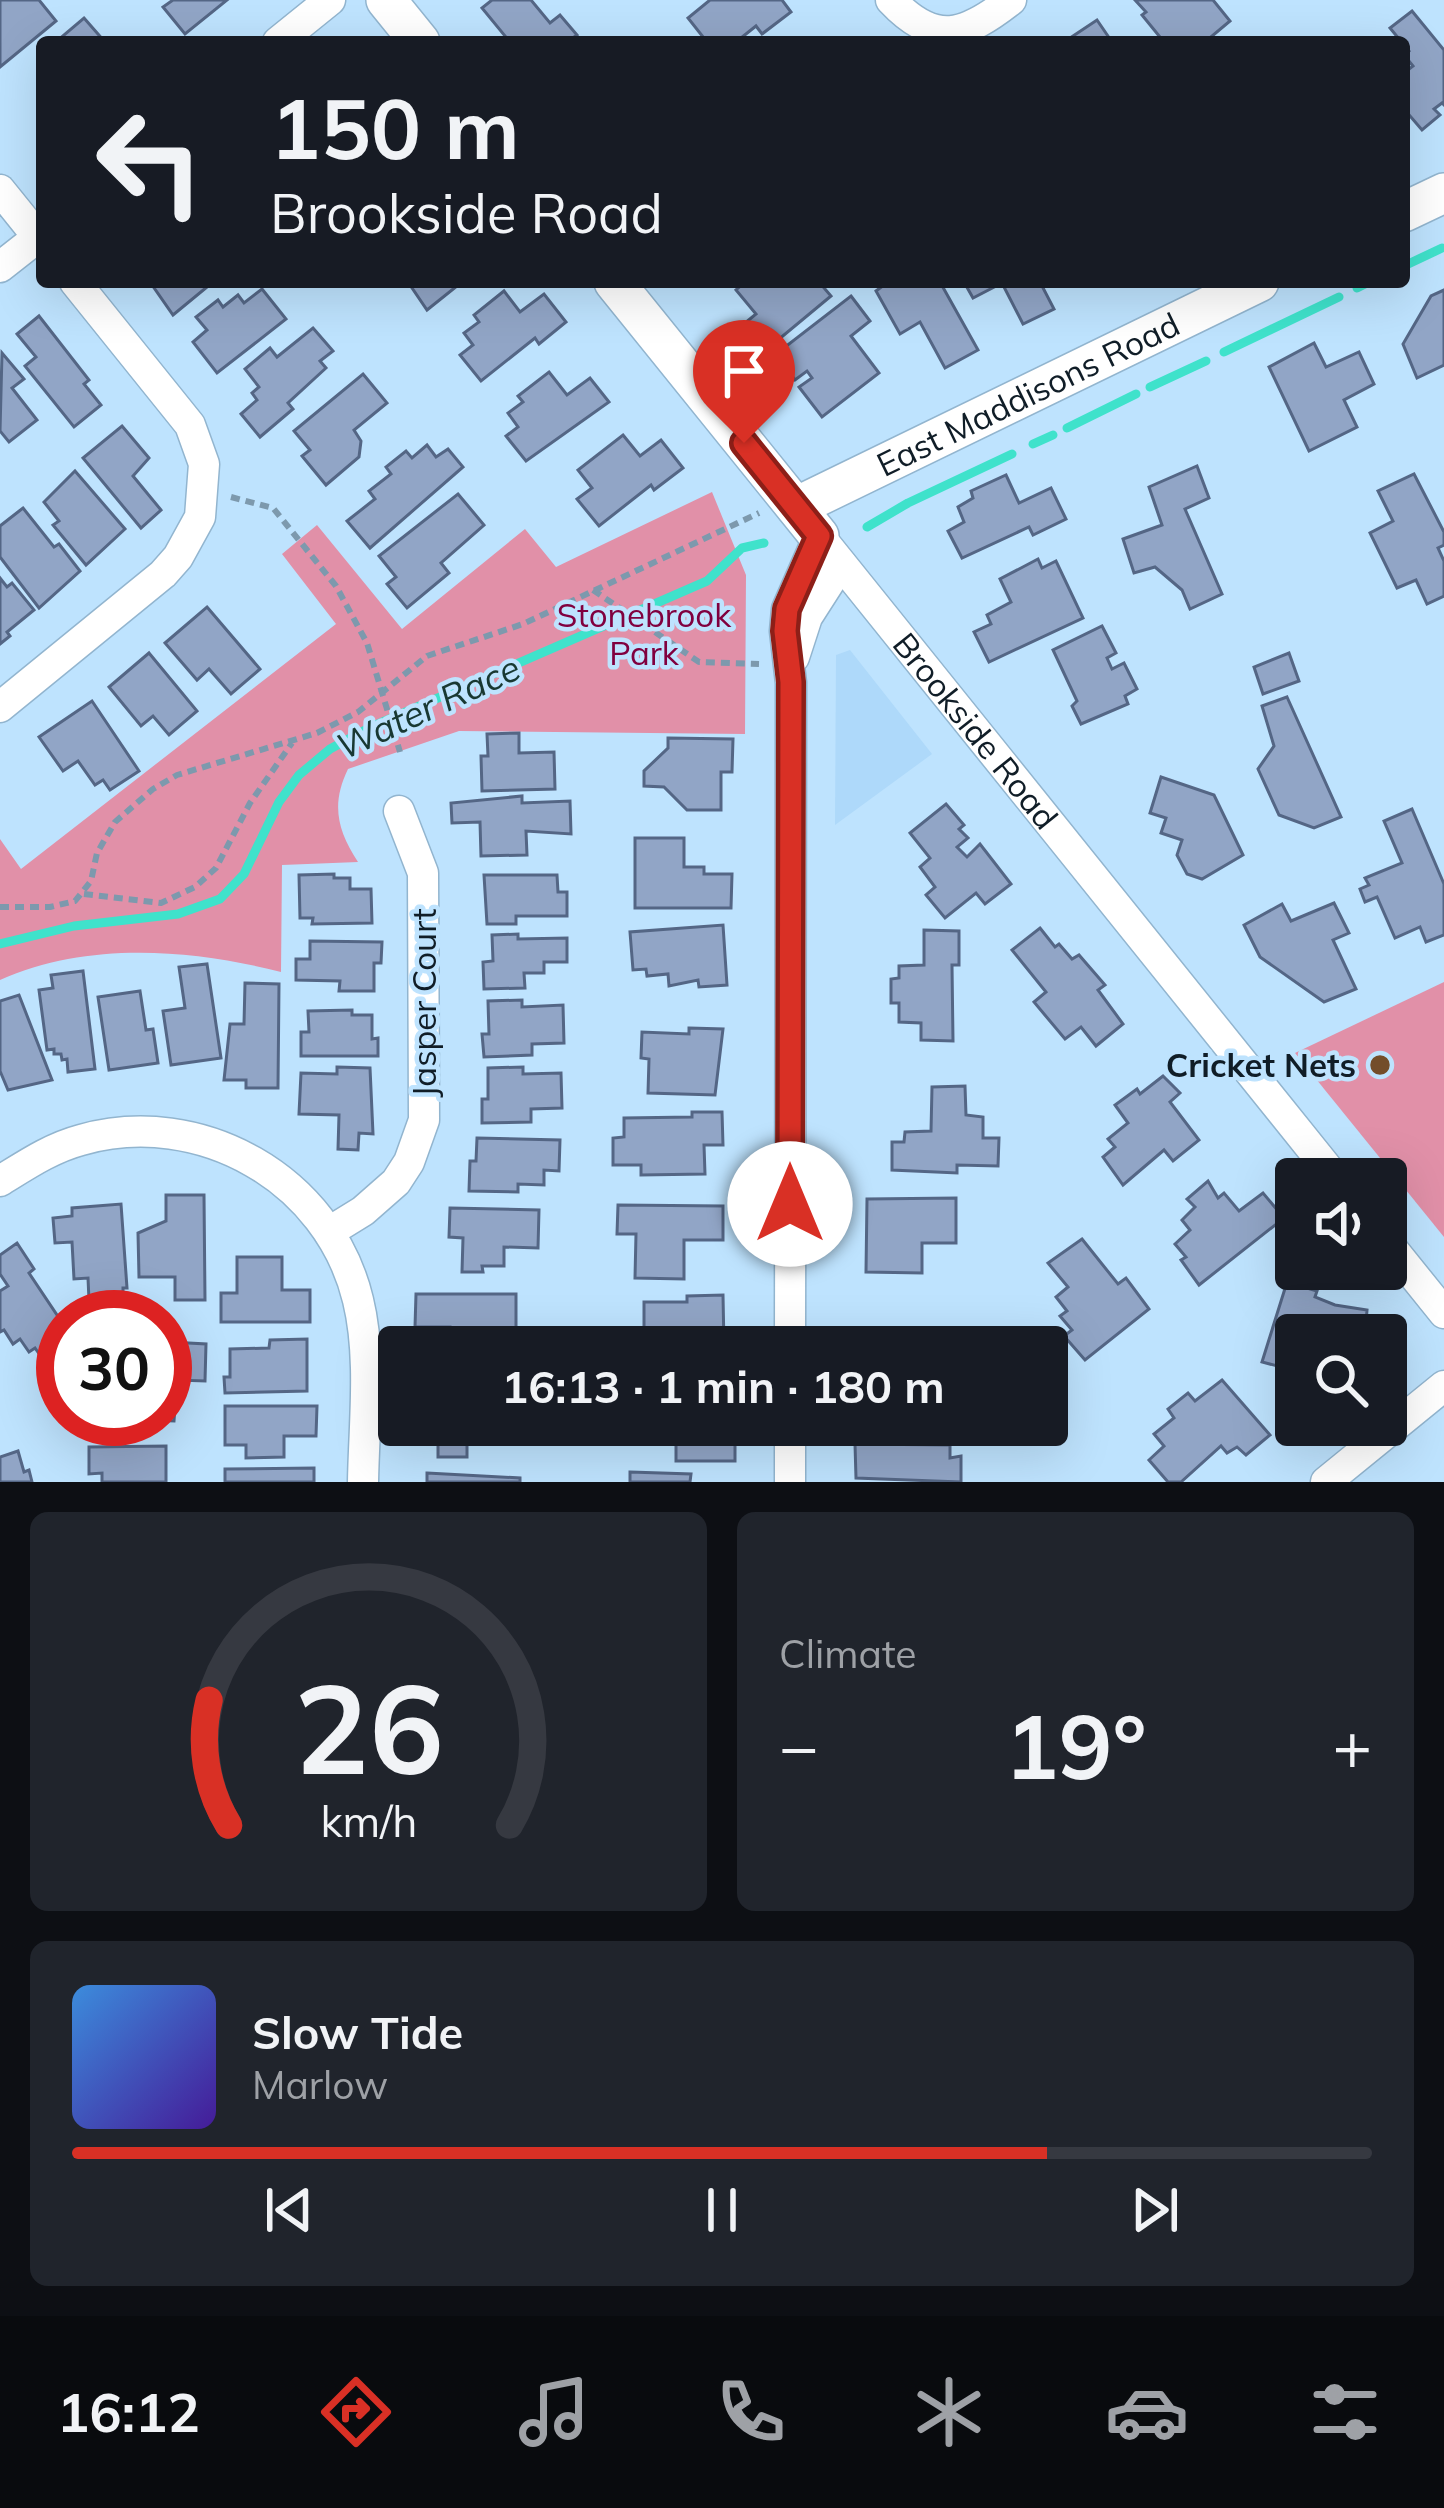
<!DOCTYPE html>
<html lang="en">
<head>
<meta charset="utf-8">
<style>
	:root { --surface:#171b24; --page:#20242c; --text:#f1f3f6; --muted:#9ea1a6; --line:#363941; --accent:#d93025 }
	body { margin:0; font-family:Mulish,sans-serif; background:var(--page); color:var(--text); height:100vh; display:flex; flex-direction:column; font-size:45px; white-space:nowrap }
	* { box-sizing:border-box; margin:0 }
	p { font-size:39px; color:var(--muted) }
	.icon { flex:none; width:66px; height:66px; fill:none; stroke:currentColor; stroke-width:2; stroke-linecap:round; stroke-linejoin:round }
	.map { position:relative; height:1482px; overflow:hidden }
	.panel { display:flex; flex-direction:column; gap:30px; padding:30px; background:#0d0f14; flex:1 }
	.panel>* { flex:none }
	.hud { position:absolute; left:36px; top:36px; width:1374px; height:252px; border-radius:12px; box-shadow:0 12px 48px #0002; background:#171b24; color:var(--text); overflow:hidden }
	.buttons { position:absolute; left:1275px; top:1158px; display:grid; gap:24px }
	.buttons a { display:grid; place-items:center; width:132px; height:132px; border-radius:12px; background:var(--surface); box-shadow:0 12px 48px #0002; font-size:60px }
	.speed { position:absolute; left:36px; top:1290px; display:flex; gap:24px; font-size:60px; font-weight:700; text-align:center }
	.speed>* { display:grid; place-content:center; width:156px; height:156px; border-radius:50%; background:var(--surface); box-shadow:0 12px 48px #0002; line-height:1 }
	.speed .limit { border:18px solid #d22; background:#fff; color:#111 }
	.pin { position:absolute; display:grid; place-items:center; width:102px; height:102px; color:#fff; margin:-123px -51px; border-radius:50% 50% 50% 0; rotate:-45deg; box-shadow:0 0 12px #0007 }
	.pin .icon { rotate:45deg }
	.me { position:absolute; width:132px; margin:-66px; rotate:0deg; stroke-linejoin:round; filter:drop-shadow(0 0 9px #0008) }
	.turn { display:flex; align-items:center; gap:42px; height:252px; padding:0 36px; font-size:54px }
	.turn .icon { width:156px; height:156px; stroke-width:2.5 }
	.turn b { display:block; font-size:84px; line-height:102px }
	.big { font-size:90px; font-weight:700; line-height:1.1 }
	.panel .tile { flex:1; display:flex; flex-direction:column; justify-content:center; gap:18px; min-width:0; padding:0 42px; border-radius:18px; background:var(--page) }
	.panel .dial { align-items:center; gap:0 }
	.dial svg { height:312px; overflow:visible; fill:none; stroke:var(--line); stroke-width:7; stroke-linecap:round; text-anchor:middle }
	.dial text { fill:var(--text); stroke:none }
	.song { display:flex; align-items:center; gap:36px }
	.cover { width:144px; height:144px; border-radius:18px; background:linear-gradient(135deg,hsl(210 70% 55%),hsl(260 70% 35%)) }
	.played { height:12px; border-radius:6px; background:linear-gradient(90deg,var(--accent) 75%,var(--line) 75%) }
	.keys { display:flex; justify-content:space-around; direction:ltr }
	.heat { display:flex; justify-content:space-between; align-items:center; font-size:66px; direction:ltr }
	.panel .tiles { flex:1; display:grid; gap:30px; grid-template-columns:1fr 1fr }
	.tile:last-child { grid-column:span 2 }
	.trip { position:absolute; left:378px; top:1326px; width:690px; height:120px; border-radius:12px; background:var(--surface); box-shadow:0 12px 48px #0002; font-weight:700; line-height:120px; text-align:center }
	.tabs { display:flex; height:192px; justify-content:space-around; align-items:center; background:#090b0e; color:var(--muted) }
	.tabs .icon { width:84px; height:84px }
	.tabs .current { color:var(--accent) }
	.tabs b { font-size:54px; color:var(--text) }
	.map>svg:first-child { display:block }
</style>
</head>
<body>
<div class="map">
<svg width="1444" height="1482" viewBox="0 0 1444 1482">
	<rect width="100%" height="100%" fill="#bee3fe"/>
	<polygon fill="#aed9fa" points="850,650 932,754 835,825 836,655"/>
	<g fill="#e190a8">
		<path d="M712,492L746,575L745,734L459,731L348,769C331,804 337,830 358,862L282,865L281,972C191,949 87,941 0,980V839L21,869L336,624L282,554L317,525L402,629L525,529L556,567Z"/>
		<polygon points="1444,982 1444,1237 1295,1053"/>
	</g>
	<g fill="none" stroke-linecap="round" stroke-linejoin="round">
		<g stroke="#3fe2cb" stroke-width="9">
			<polyline points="1404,266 1442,248"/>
			<polyline points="1357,288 1369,282"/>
			<polyline points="1224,352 1339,297"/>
			<polyline points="1150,387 1206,361"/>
			<polyline points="1067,428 1136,394"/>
			<polyline points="1033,444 1053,435"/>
			<polyline points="867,527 908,503 1012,454"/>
			<polyline points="0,944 74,926 178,914 220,899 244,874 279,802 299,775 330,749 369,728 707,581 742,548 764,543"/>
		</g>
	</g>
	<g fill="#91a5c6" stroke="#546685" stroke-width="3">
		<polygon points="0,0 39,0 56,21 0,67"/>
		<polygon points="173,0 227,0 185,34 163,7"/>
		<polygon points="492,0 531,0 550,23 560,15 577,35 567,42 510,42 482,8"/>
		<polygon points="710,0 782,0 791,12 762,34 756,26 736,42 707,42 688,18"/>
		<polygon points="1135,0 1213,0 1230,21 1205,42 1164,42 1142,15 1146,12"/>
		<polygon points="1412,11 1444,50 1444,105 1442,103 1434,109 1440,115 1422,130 1404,109 1404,73 1413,66 1404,55 1409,51 1390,28"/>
		<polygon points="84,18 105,42 60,42 58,40"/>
		<polygon points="1097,20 1112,42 1064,42"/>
		<polygon points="150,282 203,282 207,287 173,315"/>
		<polygon points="408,282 462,282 427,310"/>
		<polygon points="745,282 819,282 831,296 755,359 733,333 756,314 736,290"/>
		<polygon points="888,282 940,282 978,350 945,368 920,322 900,334 876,291"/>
		<polygon points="964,282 1040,282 1054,309 1023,324 1002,283 973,298"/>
		<polygon points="262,289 286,319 217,373 193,342 207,330 196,317 218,300 223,307 238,295 244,303"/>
		<polygon points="1444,290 1444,365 1417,378 1403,344 1431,296"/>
		<polygon points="504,291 520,312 544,294 566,322 539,344 535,338 481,381 460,355 473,345 464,333 479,322 474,315"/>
		<polygon points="851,296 870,321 851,336 879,373 822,417 799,387 812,378 807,371 795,380 776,354"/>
		<polygon points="39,316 89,380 84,384 101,405 74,427 25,366 36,357 17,334"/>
		<polygon points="313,328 333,351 320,361 326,368 288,403 293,409 260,437 241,414 257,400 252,393 259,387 245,369 270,348 277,357"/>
		<polygon points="1314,343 1326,367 1359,352 1374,384 1344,400 1357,427 1309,451 1269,367"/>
		<polygon points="2,353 24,379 12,388 37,420 9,442 0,431"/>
		<polygon points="549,372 567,395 590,378 609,402 526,461 506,436 518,427 508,413 523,402 518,396"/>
		<polygon points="363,374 387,403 354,430 361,441 359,457 326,485 302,456 310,450 294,431"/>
		<polygon points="122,426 149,458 133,476 161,510 141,528 83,458"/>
		<polygon points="623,435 640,456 661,440 683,468 654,490 651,485 599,526 577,499 592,488 578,470"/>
		<polygon points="427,445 436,457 448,449 463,467 370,548 347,521 375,499 369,491 391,474 386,467 406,451 412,458"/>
		<polygon points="1197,466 1209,498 1185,509 1222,594 1190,609 1182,590 1155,567 1134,573 1123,539 1162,525 1149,487"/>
		<polygon points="75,471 125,529 86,565 53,525 59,521 44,502"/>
		<polygon points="1414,474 1444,532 1444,545 1438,548 1444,561 1444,596 1427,604 1416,580 1397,588 1370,533 1393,521 1378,491"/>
		<polygon points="1006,475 1019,503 1051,488 1066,519 1033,535 1029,527 962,558 948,531 964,522 958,507 973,498 971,491"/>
		<polygon points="458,494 484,525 441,563 449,573 407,608 387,584 396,577 379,556"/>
		<polygon points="23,508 54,547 59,544 80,571 39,608 0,557 0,526"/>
		<polygon points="1038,559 1042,568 1056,561 1083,618 989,662 974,632 991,624 987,615 1011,602 1000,579"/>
		<polygon points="0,578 7,587 12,583 34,610 7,632 10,636 0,644"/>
		<polygon points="207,607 260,669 231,694 209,669 197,680 165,643"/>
		<polygon points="1102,626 1116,653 1107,658 1112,669 1124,663 1137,689 1125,696 1128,704 1081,724 1072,706 1077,701 1053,650"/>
		<polygon points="149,653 197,711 169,735 153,716 141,726 109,687"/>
		<polygon points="1289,653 1299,681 1263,694 1254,667"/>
		<polygon points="1287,697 1341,817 1314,828 1279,815 1258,769 1274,746 1262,706"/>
		<polygon points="92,701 139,771 110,790 103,780 95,785 78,761 63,771 39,737"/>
		<polygon points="519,733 519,753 554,752 555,789 482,791 481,756 488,756 487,734"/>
		<polygon points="668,738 733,739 732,772 721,772 721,810 687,810 664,787 644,786 644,771 668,748"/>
		<polygon points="1161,777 1214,795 1243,855 1202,879 1187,874 1177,855 1182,840 1161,833 1166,818 1150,813"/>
		<polygon points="522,796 522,803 570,801 571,834 526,831 527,855 481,856 480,822 452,823 451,803"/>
		<polygon points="946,804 964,825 959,829 968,838 957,847 967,857 980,844 1011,884 985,904 976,893 945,918 926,895 935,887 920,867 930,858 910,833"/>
		<polygon points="1412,809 1444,884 1444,935 1426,942 1420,927 1395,938 1377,897 1365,902 1360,889 1369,885 1365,878 1402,863 1384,821"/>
		<polygon points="635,838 684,838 684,867 704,867 704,874 732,874 731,908 635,908"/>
		<polygon points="334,874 334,878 350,878 350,889 371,889 372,923 312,924 313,918 300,918 299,875"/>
		<polygon points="484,875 557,875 558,892 567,892 567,916 516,916 516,924 487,924"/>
		<polygon points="1334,903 1349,933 1333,940 1356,989 1324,1002 1260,957 1244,925 1282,904 1291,921"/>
		<polygon points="723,925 727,985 699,987 698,980 669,986 668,974 647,976 646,969 633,970 630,932"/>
		<polygon points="1040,928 1055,947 1059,944 1072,959 1079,955 1105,985 1098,990 1123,1024 1096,1046 1081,1027 1065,1039 1034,1002 1046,992 1012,950"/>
		<polygon points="924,930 959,931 959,965 952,965 953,1041 921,1040 921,1023 899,1022 899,1003 891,1003 891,979 899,978 899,966 924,965"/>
		<polygon points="518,934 518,939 567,938 567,962 544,962 544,973 524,973 525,988 484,989 483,962 493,961 492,935"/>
		<polygon points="310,941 382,942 381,963 374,963 374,991 339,991 340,981 296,980 296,959 310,959"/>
		<polygon points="207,964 221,1058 171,1065 163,1011 185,1008 179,967"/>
		<polygon points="83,971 95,1069 68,1072 67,1059 62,1060 61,1054 54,1054 54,1049 47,1050 39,990 53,988 51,975"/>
		<polygon points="245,983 279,984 278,1088 246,1088 246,1080 224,1080 230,1024 244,1024"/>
		<polygon points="140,991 146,1030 153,1029 158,1063 109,1070 98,997"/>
		<polygon points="19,995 52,1080 8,1090 0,1071 0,1001"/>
		<polygon points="522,1000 522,1007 563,1005 564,1043 532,1044 532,1055 484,1057 482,1034 489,1034 488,1001"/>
		<polygon points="352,1010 352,1015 372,1015 372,1039 378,1038 378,1056 301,1056 301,1032 309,1032 308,1011"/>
		<polygon points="689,1028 723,1029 715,1095 648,1093 649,1059 641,1058 642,1032 689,1034"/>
		<polygon points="337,1067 370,1068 373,1134 359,1133 358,1150 338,1149 339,1115 299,1114 301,1073 337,1074"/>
		<polygon points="523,1067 523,1074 561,1073 562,1108 531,1109 531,1122 482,1123 482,1099 488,1099 488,1068"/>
		<polygon points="1163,1076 1180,1093 1170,1102 1199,1140 1173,1161 1164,1150 1123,1185 1103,1157 1115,1147 1108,1139 1128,1123 1115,1105 1137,1089 1140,1094"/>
		<polygon points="965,1086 966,1115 983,1117 983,1138 999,1138 998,1166 957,1165 957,1173 892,1170 892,1142 904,1142 905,1132 931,1131 932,1087"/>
		<polygon points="692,1112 722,1112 723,1145 704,1145 705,1174 641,1175 641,1165 613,1165 613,1138 624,1137 624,1118 692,1117"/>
		<polygon points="477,1138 560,1140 559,1171 544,1170 544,1185 518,1184 518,1192 469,1191 470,1161 476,1161"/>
		<polygon points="1208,1181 1218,1198 1224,1193 1239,1211 1263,1193 1284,1218 1199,1285 1181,1260 1186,1257 1175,1244 1190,1230 1182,1220 1195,1207 1187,1199"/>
		<polygon points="166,1195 204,1195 205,1300 175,1300 175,1277 139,1277 138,1233 166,1221"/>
		<polygon points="956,1198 956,1243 922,1243 922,1273 866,1272 867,1199"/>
		<polygon points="121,1204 127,1288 123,1288 123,1298 89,1300 88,1278 74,1279 72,1242 55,1243 53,1218 72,1216 72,1208"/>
		<polygon points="618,1205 723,1206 723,1240 684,1240 684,1279 635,1278 636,1234 617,1234"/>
		<polygon points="450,1208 539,1210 538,1248 504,1247 504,1266 482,1266 483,1272 462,1272 463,1238 449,1237"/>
		<polygon points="1082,1239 1118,1284 1126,1278 1149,1309 1085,1360 1064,1336 1072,1330 1060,1316 1067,1311 1056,1297 1068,1287 1048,1263"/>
		<polygon points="17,1243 34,1269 29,1273 63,1324 63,1345 42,1358 35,1348 29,1352 20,1339 13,1344 4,1330 0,1332 0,1291 8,1286 0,1274 0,1255"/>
		<polygon points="237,1257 282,1257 282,1290 310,1290 310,1322 221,1322 221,1293 237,1293"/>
		<polygon points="1287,1282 1317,1291 1315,1297 1335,1305 1367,1310 1365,1335 1335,1335 1336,1330 1328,1327 1325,1335 1296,1335 1296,1388 1284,1385 1289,1369 1262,1362"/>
		<polygon points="416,1294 516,1294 516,1335 485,1335 485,1347 450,1347 450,1327 415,1327"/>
		<polygon points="723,1295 724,1347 636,1347 636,1335 644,1335 644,1302 687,1302 687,1296"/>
		<polygon points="901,1333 961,1333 961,1347 900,1347"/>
		<polygon points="307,1339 307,1391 225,1393 224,1377 230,1377 230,1349 269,1348 270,1340"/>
		<polygon points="170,1342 206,1344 205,1381 177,1380 174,1421 147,1420 165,1419 165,1352 170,1352"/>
		<polygon points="1222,1380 1270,1435 1246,1455 1237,1447 1227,1453 1221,1446 1181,1482 1168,1482 1149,1460 1164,1446 1154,1434 1174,1418 1168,1409 1188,1393 1195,1401"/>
		<polygon points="225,1406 317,1406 316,1436 284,1436 284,1457 246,1458 246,1445 225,1445"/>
		<polygon points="420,1425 538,1425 538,1442 467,1441 467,1457 438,1457 438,1441 420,1440"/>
		<polygon points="641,1425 735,1428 735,1461 676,1461 676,1427"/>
		<polygon points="855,1444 950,1445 950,1458 961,1456 961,1482 856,1478"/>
		<polygon points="166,1446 166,1482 102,1482 102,1473 89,1474 89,1447"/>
		<polygon points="18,1451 24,1472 29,1470 32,1482 0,1482 0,1457"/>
		<polygon points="314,1468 314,1482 225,1482 225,1469"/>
		<polygon points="630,1472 691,1474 690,1482 630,1482"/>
		<polygon points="427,1473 520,1478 520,1482 427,1482"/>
	</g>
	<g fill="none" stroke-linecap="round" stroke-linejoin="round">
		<g stroke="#92b5cf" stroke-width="33">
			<g id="minor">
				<path d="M891,0C935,47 965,36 1011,0"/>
				<polyline points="278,42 330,0"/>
				<polyline points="0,190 42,242"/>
				<polyline points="0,267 42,234"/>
				<polyline points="794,657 807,617 841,564"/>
				<polyline points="0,707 163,574 178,557 200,517 204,464 190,425 75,282"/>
				<path d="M0,1181C26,1165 51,1148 81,1140C200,1106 329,1179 358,1300C372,1357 364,1423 363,1482"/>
				<polyline points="329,1232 363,1211 396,1182 409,1162 424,1120 423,873 399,811"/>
				<polyline points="1386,1241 1444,1313"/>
				<path id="s1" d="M790,1347L791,683L785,631L787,609L819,536L1336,1179"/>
				<polyline points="790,1482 790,1425"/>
				<polyline points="1326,1482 1444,1386"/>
			</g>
		</g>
		<g stroke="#92b5cf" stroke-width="42">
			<g id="tertiary">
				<polyline points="386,0 420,42"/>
				<polyline points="1404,212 1444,193"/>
				<polyline points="614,282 819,536"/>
				<path id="s2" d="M796,507L1259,282"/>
			</g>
		</g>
		<g stroke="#7d99ad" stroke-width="6" stroke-dasharray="9 6" stroke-linecap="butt">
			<polyline points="231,497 273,508 336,586 367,643 400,752"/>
			<polyline points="593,590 699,662 759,664"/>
			<polyline points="84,894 161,903 195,887 216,868 250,803 292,743"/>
			<polyline points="0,907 50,907 75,901 91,881 97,853 115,822 153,789 177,775 317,733 358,712 427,656 523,624 759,513"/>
		</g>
		<use href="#minor" stroke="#fff" stroke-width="30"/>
		<use href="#tertiary" stroke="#fff" stroke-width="39"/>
	</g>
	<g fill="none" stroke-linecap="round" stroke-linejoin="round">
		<g stroke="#8d1f18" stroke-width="30">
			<polyline id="route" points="744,443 819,536 787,609 785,631 791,682 790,1204"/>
		</g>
		<use href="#route" stroke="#d93025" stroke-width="21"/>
	</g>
	<circle fill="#734d2a" stroke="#bee3fe" stroke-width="4.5" cx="1380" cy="1065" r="12"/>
	<g text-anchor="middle" stroke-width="9" stroke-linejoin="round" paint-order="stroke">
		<g font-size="33" fill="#101d27" stroke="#bee3fe">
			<text dy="12" stroke="none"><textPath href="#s2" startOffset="258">East Maddisons Road</textPath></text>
			<text dy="12" stroke="none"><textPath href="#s1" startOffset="1068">Brookside Road</textPath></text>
			<text transform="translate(424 1003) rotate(-90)" y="12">Jasper Court</text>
		</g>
		<g font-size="33" fill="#80003f" stroke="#bee3fe">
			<text x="644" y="627">Stonebrook<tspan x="644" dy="38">Park</tspan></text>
		</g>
		<g font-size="33" font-weight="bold" fill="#101d27" stroke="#bee3fe" text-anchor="end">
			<text x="1356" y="1077">Cricket Nets</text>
		</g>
		<g font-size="36" font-style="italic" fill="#183832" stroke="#bee3fe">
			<text transform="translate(428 707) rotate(-25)" y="13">Water Race</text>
		</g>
	</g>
</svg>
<div class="buttons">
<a><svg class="icon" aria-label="sound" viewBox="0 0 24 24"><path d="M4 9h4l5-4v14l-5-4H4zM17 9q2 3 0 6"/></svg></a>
<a><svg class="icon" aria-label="search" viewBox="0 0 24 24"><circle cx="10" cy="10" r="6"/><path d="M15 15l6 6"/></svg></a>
</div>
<div class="speed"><div class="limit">30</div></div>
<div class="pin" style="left:744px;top:443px;background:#d93025"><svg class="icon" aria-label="arrive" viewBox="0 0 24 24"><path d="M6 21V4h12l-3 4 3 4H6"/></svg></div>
<svg class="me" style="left:790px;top:1204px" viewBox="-20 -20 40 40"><circle r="19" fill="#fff"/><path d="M0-13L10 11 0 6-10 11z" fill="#d93025"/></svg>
<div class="trip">16:13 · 1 min · 180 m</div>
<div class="hud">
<div class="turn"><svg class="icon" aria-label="left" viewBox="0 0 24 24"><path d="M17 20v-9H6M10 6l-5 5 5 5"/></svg><div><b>150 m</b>Brookside Road</div></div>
</div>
</div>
<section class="panel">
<div class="tiles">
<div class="tile dial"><svg viewBox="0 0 100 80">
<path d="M14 69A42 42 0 1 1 86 69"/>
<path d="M14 69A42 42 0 0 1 9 37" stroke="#d93025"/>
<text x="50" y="56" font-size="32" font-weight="700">26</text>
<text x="50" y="72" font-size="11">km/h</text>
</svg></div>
<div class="tile"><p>Climate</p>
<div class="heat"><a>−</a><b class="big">19°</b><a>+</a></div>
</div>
<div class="tile">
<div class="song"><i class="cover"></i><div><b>Slow Tide</b><p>Marlow</p></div></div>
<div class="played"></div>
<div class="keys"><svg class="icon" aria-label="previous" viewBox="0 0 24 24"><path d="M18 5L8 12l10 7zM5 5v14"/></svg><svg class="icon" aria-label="pause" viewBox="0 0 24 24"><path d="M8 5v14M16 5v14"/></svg><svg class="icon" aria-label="next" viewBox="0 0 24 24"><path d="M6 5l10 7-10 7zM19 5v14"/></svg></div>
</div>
</div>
</section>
<nav class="tabs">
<b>16:12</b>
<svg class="icon current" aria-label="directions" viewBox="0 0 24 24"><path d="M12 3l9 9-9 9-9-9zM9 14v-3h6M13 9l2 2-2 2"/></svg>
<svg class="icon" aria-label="music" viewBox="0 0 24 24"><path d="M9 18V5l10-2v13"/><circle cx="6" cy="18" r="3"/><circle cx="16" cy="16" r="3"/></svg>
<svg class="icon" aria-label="phone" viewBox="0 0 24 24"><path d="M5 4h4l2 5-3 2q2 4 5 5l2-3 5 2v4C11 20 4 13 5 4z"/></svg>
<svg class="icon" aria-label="climate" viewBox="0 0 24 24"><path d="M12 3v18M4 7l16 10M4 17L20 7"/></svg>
<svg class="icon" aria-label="car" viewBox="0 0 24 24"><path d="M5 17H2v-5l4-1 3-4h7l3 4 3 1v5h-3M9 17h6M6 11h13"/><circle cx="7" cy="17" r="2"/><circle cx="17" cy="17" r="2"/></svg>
<svg class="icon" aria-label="filters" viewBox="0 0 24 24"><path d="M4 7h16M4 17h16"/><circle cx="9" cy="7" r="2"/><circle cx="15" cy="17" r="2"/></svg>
</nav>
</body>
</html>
